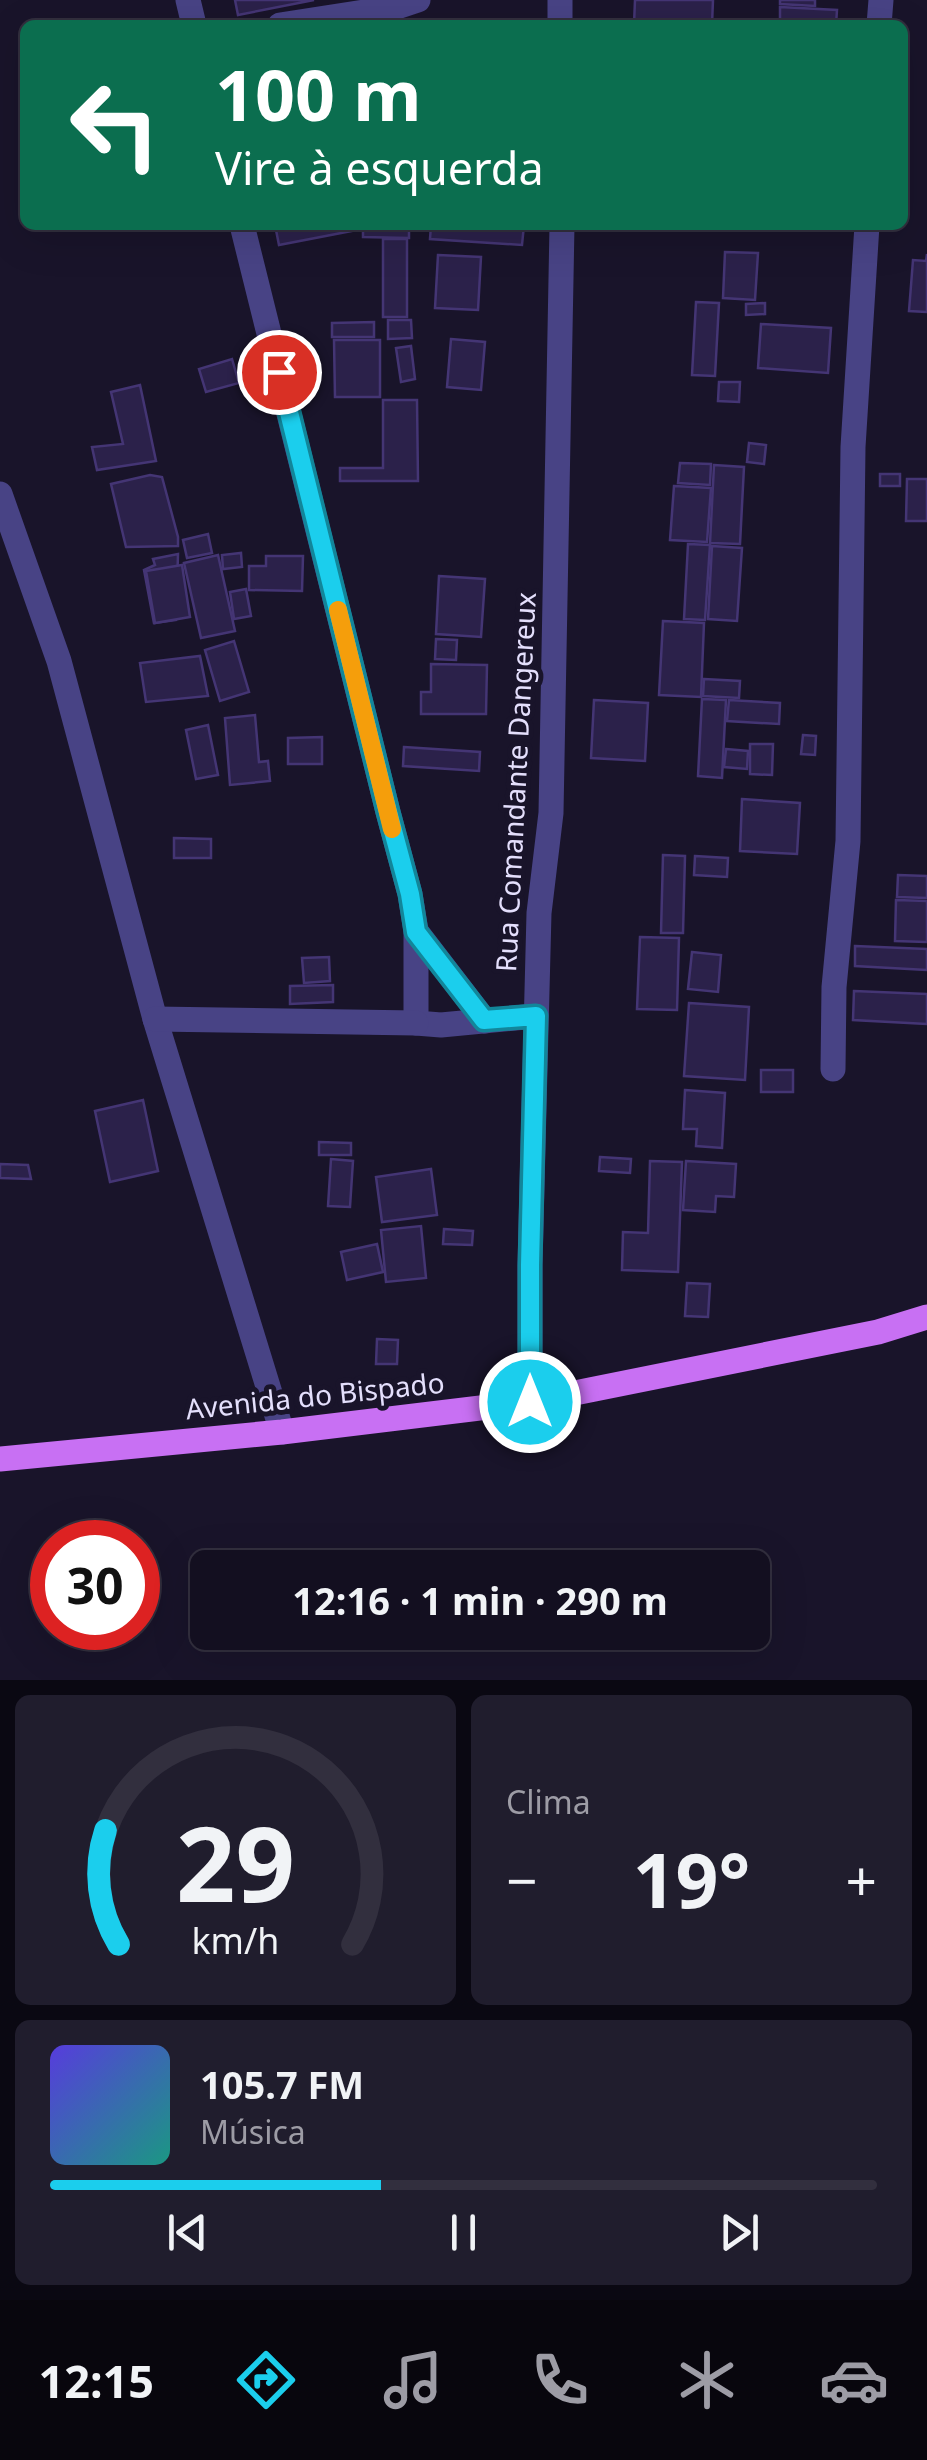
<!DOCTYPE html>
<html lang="pt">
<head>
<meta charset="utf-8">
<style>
	:root { --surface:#130f20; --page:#201d2d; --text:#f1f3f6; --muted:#9d9ca5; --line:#322f3e; --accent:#1bceed }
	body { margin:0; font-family:"Noto Sans",sans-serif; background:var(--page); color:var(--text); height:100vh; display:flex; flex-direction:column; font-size:38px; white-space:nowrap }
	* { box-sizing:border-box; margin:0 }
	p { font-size:32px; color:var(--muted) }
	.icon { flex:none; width:55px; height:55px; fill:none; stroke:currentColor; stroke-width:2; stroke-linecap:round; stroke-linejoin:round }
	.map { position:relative; height:1680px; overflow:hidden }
	.panel { display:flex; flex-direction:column; gap:15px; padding:15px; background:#0a0812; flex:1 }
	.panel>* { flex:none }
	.guide { position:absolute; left:20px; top:20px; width:888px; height:210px; border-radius:15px; box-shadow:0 10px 40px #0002,0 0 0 2px var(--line); background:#0b6e4f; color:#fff; overflow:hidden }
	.speed { position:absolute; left:30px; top:1520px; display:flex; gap:20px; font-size:50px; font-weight:700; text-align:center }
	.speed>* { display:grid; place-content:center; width:130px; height:130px; border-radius:50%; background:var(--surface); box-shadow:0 10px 40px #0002,0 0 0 2px var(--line); line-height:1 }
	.speed .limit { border:15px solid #d22; background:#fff; color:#111 }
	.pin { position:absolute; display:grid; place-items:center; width:85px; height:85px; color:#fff; margin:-42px; border:5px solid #fff; border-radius:50%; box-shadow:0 2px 10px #0007 }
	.me { position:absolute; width:110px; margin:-55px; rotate:0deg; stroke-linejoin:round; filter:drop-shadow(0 0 8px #0008) }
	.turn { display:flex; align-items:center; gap:35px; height:210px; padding:0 30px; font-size:45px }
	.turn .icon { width:130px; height:130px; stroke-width:2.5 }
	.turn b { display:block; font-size:70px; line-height:85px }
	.big { font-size:75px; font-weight:700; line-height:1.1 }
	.panel .tile { flex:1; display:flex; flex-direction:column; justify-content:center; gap:15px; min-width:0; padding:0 35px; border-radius:15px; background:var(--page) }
	.panel .dial { align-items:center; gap:0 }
	.dial svg { height:260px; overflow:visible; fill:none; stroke:var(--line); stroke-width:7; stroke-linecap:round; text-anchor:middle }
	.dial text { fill:var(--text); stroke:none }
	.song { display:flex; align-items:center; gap:30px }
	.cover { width:120px; height:120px; border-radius:15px; background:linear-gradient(135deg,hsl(250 70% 55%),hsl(170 70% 35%)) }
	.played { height:10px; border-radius:5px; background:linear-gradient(90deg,var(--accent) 40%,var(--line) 40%) }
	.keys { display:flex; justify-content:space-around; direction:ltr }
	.heat { display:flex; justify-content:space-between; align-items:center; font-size:55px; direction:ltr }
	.panel .tiles { flex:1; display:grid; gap:15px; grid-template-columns:1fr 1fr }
	.tile:last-child { grid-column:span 2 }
	.trip { position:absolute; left:190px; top:1550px; width:580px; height:100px; border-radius:15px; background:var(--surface); box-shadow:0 10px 40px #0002,0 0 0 2px var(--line); font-weight:700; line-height:100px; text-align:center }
	.dock { display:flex; height:160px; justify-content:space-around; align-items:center; background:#08060d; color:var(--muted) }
	.dock .icon { width:70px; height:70px }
	.dock .current { color:var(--accent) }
	.dock b { font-size:45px; color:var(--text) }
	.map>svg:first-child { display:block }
</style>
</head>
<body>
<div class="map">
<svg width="927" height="1680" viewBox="0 0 927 1680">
	<rect width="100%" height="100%" fill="#19142a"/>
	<g fill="#2b214a" stroke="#443574" stroke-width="2.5">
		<polygon points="235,0 314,0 238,15"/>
		<polygon points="635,0 713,0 712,25 634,25"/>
		<polygon points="780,0 815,0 815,6 780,4"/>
		<polygon points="780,7 837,10 836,25 780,25"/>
		<polygon points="275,225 361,225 362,229 279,245"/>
		<polygon points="363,225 409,225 409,238 363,237"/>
		<polygon points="431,225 524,225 522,245 430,239"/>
		<rect x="383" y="239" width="24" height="78"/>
		<polygon points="725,252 758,253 755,300 723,298"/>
		<polygon points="927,254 927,312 909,311 913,260 926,261"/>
		<polygon points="438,255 481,257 478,310 435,308"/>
		<polygon points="696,302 719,303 715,376 692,375"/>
		<polygon points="765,303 765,314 746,315 746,304"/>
		<polygon points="388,320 411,320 412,338 388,339"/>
		<polygon points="374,322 374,337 332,337 332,323"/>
		<polygon points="761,324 831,328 828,373 758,368"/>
		<polygon points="451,339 485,342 481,390 447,387"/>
		<polygon points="334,340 380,340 380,397 335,397"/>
		<polygon points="411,346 415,379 401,382 396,348"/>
		<polygon points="232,359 239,383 206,392 199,369"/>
		<polygon points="719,382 740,382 739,402 718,401"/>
		<polygon points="140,385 156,461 97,470 92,447 123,444 111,392"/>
		<polygon points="383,400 417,400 418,481 340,481 340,468 383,468"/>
		<polygon points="749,443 766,445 764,464 747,462"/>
		<polygon points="680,463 711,464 710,485 678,483"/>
		<polygon points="714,465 744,467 740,544 710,543"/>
		<rect x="880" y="474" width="20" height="12"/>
		<polygon points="150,475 162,477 178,537 178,546 126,547 111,484"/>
		<polygon points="907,479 927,479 927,521 906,521"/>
		<polygon points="674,486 711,488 707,542 670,540"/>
		<polygon points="208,534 212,553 187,558 183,540"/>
		<polygon points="688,544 710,545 705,620 684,619"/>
		<polygon points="712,546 742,548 737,621 708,619"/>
		<polygon points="241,553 242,567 223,569 222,555"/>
		<polygon points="178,554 176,620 154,623 144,570 155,565 153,559"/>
		<polygon points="218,555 235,631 201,638 184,563"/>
		<polygon points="266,556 303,556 302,591 249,590 249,566 266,566"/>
		<polygon points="182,565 190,617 155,623 146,571"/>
		<polygon points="439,576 485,579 481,637 436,634"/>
		<polygon points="246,589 251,616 234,619 230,592"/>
		<polygon points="663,621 704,623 701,697 659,695"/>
		<polygon points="436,639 457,640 456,660 435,659"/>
		<polygon points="234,641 249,692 220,701 205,650"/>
		<polygon points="200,656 208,696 146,702 140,663"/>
		<polygon points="431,664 487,665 486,714 421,714 421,692 431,692"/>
		<polygon points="704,679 740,681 739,698 703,696"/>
		<polygon points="702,699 726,700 722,778 698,776"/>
		<polygon points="594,700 648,703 645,761 591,758"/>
		<polygon points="729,700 780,703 779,724 727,721"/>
		<polygon points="255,715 259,762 268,761 270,781 230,785 225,718"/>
		<polygon points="208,725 218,775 196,779 186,730"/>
		<polygon points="803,735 816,736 815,755 801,754"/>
		<polygon points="322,737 322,764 288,764 288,738"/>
		<polygon points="750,744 773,744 772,775 750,774"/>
		<polygon points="404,747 480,752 479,771 403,766"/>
		<polygon points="726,749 748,751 747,769 724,767"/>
		<polygon points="742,799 800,803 797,854 740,851"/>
		<polygon points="174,838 211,839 211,858 174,858"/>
		<polygon points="663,855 685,856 683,933 661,933"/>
		<polygon points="695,856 728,858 727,877 694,875"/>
		<polygon points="898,875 927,876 927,898 897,897"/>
		<polygon points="896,900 927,901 927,942 895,941"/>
		<polygon points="640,937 679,938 677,1010 637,1009"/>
		<polygon points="855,946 927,949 927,970 855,966"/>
		<polygon points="692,952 721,955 718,992 688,989"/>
		<polygon points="329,957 330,981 304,983 302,958"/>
		<polygon points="333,985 333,1002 290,1004 290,986"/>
		<polygon points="854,991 927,994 927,1024 853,1020"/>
		<polygon points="689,1003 749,1007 745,1080 684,1076"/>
		<rect x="761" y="1070" width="32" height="22"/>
		<polygon points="685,1090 725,1093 722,1148 696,1146 697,1129 683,1129"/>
		<polygon points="143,1100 158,1171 110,1182 95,1111"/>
		<polygon points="319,1142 351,1143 351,1155 319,1155"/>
		<polygon points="600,1157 631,1159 630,1173 599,1171"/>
		<polygon points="331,1159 353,1161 350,1207 328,1206"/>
		<polygon points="650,1161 682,1162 678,1272 622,1270 623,1232 648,1233"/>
		<polygon points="686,1161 736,1164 734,1197 716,1196 715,1212 683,1210"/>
		<polygon points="0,1164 28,1165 31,1179 0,1178"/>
		<polygon points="431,1169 437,1215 382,1222 376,1177"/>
		<polygon points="421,1226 426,1278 386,1282 381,1230"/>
		<polygon points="444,1229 473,1231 472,1245 443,1244"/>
		<polygon points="377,1244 383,1272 347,1280 341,1252"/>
		<polygon points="687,1283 710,1284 708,1317 685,1316"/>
		<polygon points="377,1339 398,1340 397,1364 376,1364"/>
	</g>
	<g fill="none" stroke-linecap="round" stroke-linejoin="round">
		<g stroke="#484385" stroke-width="25">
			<polyline points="188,0 194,25"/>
			<polyline points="560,0 560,25"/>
			<polyline points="280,25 397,7 418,0"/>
			<polyline points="879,25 881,0"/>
			<polyline points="242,225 388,812 410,894 416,931 416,1023 441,1025 536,1016"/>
			<polyline points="0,494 59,661 155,1019 282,1432"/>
			<polyline points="416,931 485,1021"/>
			<polyline points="155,1019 416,1023"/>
			<polyline points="833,1069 834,987 848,841 853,447 867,225"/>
			<polyline points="530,1402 530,1265 539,913 551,813 562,225"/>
		</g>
		<polyline stroke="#c870f3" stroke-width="25" points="0,1459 282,1432 530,1402 878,1332 927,1317"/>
	</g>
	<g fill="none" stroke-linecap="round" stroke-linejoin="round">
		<g stroke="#12869a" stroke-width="25">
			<polyline id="route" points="279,372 388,812 410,894 416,932 484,1020 536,1016 530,1265 530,1402"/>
		</g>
		<use href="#route" stroke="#1bceed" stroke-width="18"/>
		<polyline stroke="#f59e0b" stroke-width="18" points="338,610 392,829"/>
	</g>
	<g text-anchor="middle" stroke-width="10" stroke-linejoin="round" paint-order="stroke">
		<g font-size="28" fill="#e4dffc" stroke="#19142a">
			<text transform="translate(516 782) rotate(-87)" y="10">Rua Comandante Dangereux</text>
			<text transform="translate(315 1396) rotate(-6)" y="10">Avenida do Bispado</text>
		</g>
	</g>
</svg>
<div class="speed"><div class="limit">30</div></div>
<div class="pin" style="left:279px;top:372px;background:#d93025"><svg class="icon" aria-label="arrive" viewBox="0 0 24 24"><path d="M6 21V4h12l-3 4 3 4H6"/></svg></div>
<svg class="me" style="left:530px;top:1402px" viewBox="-20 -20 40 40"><circle r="17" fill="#1bceed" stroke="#fff" stroke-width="3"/><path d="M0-11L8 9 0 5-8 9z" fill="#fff"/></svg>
<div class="trip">12:16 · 1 min · 290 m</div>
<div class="guide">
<div class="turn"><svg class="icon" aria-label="left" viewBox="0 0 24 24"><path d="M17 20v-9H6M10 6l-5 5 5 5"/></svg><div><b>100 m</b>Vire à esquerda</div></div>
</div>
</div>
<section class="panel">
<div class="tiles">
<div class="tile dial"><svg viewBox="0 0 100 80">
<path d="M14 69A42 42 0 1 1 86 69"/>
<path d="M14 69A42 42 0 0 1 10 34" stroke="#1bceed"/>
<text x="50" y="56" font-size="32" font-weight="700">29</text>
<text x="50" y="72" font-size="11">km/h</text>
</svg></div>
<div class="tile"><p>Clima</p>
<div class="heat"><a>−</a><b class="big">19°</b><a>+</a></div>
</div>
<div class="tile">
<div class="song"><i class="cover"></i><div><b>105.7 FM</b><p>Música</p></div></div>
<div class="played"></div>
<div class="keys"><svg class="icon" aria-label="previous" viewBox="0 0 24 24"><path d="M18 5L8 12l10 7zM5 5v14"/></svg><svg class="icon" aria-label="pause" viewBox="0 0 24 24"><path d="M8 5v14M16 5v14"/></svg><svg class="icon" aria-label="next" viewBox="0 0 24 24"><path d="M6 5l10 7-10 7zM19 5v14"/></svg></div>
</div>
</div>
</section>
<nav class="dock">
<b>12:15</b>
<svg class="icon current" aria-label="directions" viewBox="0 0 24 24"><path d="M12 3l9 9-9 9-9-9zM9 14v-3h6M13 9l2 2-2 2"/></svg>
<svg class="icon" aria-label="music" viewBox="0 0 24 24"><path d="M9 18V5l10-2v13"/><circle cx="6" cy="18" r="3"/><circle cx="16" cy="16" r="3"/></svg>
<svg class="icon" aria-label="phone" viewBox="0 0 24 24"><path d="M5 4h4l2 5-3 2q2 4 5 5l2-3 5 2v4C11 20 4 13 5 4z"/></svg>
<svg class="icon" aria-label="climate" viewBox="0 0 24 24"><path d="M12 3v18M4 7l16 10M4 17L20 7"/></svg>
<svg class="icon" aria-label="car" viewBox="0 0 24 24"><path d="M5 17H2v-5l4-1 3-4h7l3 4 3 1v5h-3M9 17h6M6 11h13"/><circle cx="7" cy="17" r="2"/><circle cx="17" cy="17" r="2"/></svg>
</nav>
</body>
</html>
